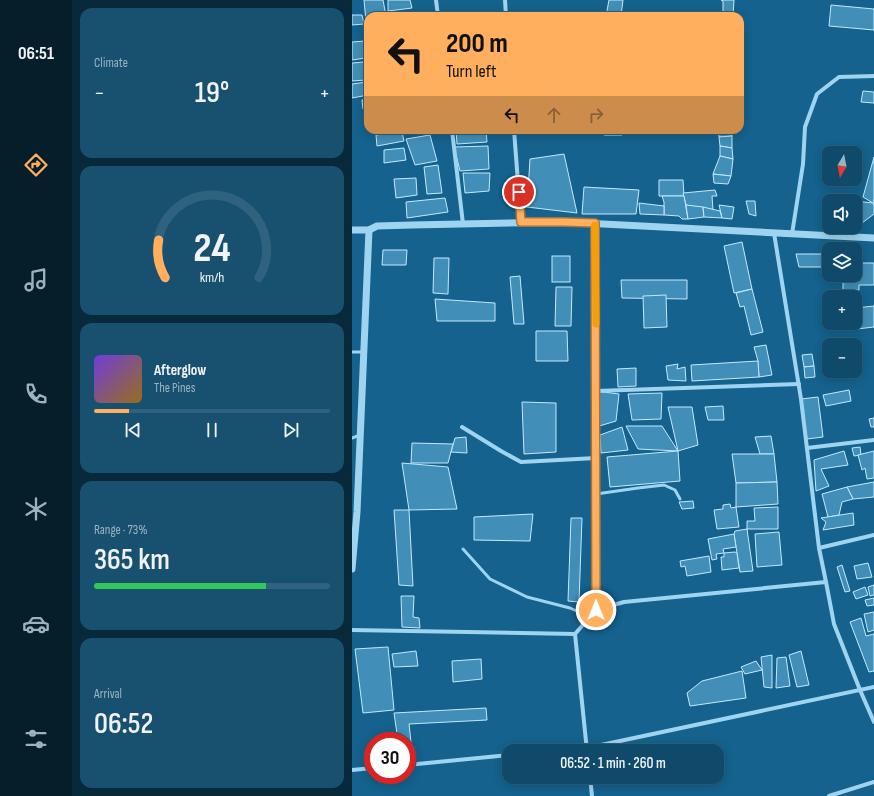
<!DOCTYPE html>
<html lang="en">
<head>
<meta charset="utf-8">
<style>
	:root { --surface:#0f4a6a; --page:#185170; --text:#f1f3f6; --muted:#9bb3c1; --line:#2f627e; --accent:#ffaf5e }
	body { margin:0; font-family:"Sofia Sans Condensed",sans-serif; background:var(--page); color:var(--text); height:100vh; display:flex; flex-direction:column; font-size:15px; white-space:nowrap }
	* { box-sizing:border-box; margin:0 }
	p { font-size:13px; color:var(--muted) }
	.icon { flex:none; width:22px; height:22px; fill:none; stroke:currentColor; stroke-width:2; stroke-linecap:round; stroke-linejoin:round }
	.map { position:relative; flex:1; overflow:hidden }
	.panel { display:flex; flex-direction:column; gap:8px; padding:8px; background:#08293a; width:280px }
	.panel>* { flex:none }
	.banner { position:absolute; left:12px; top:12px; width:380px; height:122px; border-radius:12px; box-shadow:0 2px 10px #0003,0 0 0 1px var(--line); background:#ffaf5e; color:#111; overflow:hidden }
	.needle { width:26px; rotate:190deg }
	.tools { position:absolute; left:470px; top:146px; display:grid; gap:8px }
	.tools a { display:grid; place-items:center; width:40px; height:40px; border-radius:8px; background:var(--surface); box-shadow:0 2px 10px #0003,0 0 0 1px var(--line); font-size:20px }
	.speed { position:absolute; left:12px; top:732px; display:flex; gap:8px; font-size:20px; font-weight:700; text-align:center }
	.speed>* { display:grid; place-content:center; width:52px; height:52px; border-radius:50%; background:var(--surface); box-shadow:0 2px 10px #0003,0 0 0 1px var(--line); line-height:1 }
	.speed .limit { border:6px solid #d22; background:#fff; color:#111 }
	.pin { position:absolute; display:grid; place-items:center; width:34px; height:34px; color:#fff; margin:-17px; border:2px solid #fff; border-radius:50%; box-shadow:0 1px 4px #0007 }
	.me { position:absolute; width:44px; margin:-22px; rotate:0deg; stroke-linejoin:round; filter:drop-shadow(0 0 3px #0008) }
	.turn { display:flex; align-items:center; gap:14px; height:84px; padding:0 16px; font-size:18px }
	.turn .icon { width:52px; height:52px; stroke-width:2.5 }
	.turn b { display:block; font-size:28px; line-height:34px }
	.lanes { display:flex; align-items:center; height:38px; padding:0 16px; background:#0003; justify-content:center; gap:20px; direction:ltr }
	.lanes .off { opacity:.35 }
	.big { font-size:30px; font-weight:600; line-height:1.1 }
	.panel .tile { flex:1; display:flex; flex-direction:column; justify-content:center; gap:6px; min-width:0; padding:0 14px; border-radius:12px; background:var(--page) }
	.panel .dial { align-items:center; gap:0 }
	.dial svg { height:104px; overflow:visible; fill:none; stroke:var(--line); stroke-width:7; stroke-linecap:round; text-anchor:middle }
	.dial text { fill:var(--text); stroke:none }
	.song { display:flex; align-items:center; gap:12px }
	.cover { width:48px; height:48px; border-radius:6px; background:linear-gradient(135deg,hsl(260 70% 55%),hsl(40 70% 35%)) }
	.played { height:4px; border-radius:2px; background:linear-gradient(90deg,var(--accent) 15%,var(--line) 15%) }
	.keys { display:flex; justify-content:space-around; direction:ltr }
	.heat { display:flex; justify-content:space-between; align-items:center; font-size:22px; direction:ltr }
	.charge { height:6px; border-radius:3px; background:linear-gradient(90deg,#34c759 73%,var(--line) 0) }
	.trip { position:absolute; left:150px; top:744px; width:222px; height:40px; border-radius:12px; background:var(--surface); box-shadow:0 2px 10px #0003,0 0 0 1px var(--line); font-weight:600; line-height:40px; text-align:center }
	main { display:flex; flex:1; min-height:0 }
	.tab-bar { display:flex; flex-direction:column; width:72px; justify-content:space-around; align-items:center; background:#061e2a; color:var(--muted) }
	.tab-bar .icon { width:28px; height:28px }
	.tab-bar .current { color:var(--accent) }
	.tab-bar b { font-size:18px; color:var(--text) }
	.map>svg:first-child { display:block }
</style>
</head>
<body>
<main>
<nav class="tab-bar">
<b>06:51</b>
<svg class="icon current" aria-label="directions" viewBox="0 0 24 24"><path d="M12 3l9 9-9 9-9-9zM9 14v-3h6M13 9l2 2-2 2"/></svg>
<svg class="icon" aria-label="music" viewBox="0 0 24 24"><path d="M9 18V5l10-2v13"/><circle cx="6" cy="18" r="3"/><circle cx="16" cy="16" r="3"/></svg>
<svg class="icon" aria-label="phone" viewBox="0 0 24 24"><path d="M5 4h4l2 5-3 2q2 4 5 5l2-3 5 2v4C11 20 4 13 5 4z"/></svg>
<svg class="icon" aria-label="climate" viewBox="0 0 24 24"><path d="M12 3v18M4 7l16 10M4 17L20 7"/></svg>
<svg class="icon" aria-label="car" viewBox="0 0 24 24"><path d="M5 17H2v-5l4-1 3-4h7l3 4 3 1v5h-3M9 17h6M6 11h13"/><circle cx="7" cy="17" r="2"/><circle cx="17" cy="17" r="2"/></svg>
<svg class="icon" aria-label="filters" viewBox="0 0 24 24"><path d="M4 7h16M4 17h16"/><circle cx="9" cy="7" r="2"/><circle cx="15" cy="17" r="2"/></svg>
</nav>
<section class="panel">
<div class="tile"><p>Climate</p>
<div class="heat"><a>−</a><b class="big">19°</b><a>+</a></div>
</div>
<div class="tile dial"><svg viewBox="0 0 100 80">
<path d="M14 69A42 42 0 1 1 86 69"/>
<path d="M14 69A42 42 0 0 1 9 40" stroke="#ffaf5e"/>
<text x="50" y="56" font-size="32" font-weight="700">24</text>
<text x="50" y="72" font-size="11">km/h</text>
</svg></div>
<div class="tile">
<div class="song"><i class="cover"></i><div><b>Afterglow</b><p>The Pines</p></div></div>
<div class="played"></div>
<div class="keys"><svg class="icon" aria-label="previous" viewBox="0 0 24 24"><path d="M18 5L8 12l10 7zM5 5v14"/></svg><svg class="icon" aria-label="pause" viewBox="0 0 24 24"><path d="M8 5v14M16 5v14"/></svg><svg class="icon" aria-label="next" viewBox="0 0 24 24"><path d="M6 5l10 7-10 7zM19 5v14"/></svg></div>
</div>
<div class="tile"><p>Range · 73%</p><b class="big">365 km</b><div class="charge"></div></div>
<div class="tile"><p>Arrival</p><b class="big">06:52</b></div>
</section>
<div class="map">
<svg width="522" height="796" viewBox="0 0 522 796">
	<rect width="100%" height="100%" fill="#14628d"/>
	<g fill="#418fb8" stroke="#c5e9fc">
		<polygon points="12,0 31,0 34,16 16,16 16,21 14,22"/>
		<polygon points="36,0 58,0 60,8 36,11"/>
		<polygon points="257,0 271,0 269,16 254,16"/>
		<polygon points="369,0 382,0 381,16 371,16 371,1"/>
		<polygon points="479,5 522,9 522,30 477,26"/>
		<polygon points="63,13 63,16 38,16"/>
		<polygon points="0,15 10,15 12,24 0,25"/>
		<polygon points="13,41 14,58 0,60 0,42"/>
		<polygon points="12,62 14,80 0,81 0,63"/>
		<polygon points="15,82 16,95 0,98 0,84"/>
		<polygon points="511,91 522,92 522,103 509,102"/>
		<polygon points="16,99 16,108 11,109 10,100"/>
		<polygon points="22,130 41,130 42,131 23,133"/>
		<polygon points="61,130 82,130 82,131 62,133"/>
		<polygon points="104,130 134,130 135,142 105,144"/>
		<polygon points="185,130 208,130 206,134 185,131"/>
		<polygon points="252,130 271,130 270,135 252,135"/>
		<polygon points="366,130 380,130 380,136 367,137"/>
		<polygon points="50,132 52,141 25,146 24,135"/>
		<polygon points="78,135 85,161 63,165 54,139"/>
		<polygon points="380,136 380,148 368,146 367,137"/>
		<polygon points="136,146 137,169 108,171 102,147"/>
		<polygon points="368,146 380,148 381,159 368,156"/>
		<polygon points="52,148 54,160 32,163 32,150"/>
		<polygon points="212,154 225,213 175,207 178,159"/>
		<polygon points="368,156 381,159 379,176 361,174"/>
		<polygon points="522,157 522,199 521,203 511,197"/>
		<polygon points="86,165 90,193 75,194 72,167"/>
		<polygon points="111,173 138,173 137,191 113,193"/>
		<polygon points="361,174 379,176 376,184 362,183"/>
		<polygon points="64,178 65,195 44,198 42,179"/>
		<polygon points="307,180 331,180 332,196 307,196"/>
		<polygon points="232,187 287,190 284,214 230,214"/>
		<polygon points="363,190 365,196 360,196 361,210 334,205 331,193"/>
		<polygon points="310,196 332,196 336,219 330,219 327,216 312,215 312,202"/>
		<polygon points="93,198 96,212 55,218 54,202"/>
		<polygon points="473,199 501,201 477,201 477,221 470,220"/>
		<polygon points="394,201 403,201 404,216 397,214"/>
		<polygon points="503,201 521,203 522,206 522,214 506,226 503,226"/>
		<polygon points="287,203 312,206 312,215 288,214"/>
		<polygon points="334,205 351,207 352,217 336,219"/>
		<polygon points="367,205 382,207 380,219 370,218"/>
		<polygon points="351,207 368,211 370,218 352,217"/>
		<polygon points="390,242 400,289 382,293 372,246"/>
		<polygon points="31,250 55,250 54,265 30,265"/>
		<polygon points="444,254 477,254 477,267 447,267"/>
		<rect x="200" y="256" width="18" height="26"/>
		<polygon points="82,258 97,258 96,294 81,293"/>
		<polygon points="503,263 522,263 522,285 507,285 507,290 491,290 491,275 503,275"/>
		<polygon points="168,276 172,324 162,324 158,277"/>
		<polygon points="269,280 335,280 335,299 270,298"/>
		<polygon points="204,287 220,287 219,326 203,326"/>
		<polygon points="400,289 411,332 399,335 392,306 388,307 384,293"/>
		<polygon points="314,295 315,327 292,328 291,296"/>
		<polygon points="83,299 143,303 143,321 85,321"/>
		<polygon points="522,306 522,327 505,329 503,308"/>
		<polygon points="184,331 215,331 216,361 184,361"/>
		<polygon points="414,345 420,375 407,377 406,361 402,347"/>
		<polygon points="460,354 462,366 452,367 450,355"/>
		<polygon points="406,361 407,377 340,381 339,365"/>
		<polygon points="326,364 325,369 333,367 334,381 316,380 314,366"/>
		<polygon points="462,366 463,377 453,378 452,367"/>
		<polygon points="284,368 284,386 266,387 265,369"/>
		<polygon points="478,371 493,371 494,376 480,378"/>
		<polygon points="497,390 499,401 474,406 471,395"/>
		<polygon points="244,391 267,394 264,421 244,427"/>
		<polygon points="310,393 309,419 280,420 276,394"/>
		<polygon points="466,397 471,437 455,439 449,399"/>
		<polygon points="170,402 204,403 204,452 172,454"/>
		<polygon points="371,406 372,420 356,420 353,407"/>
		<polygon points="316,407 340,407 346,445 326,451"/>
		<polygon points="522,418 522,427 519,427 517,419"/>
		<polygon points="274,426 310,426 326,451 286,449"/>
		<polygon points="270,427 276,450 249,453 248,435"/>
		<polygon points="419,436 422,454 408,454 403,437"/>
		<polygon points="114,437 115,453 99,452 103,438"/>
		<polygon points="60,443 101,444 96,463 59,463"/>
		<polygon points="508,447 509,455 502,456 500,448"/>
		<polygon points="326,451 328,481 258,487 255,457"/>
		<polygon points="492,451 496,465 469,469 477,486 464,491 462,460"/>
		<polygon points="522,451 522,478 515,479 513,468 510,470 506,455"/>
		<polygon points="380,454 422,454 425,482 384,483"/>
		<polygon points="50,463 96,467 105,509 57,510"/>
		<polygon points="425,482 426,504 384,507 384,483"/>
		<polygon points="522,482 522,497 501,499 495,487"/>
		<polygon points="495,487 501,499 490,502 487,515 476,517 470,494"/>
		<polygon points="341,501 342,508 330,509 327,502"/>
		<polygon points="378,504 379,508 384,507 387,527 365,529 362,510 371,509 371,505"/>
		<polygon points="426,507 426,529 395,529 395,521 403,521 402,508"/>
		<polygon points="42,510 57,510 61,586 47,585"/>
		<polygon points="501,513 502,525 471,530 474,522 469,518"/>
		<polygon points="181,514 178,541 122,540 122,517"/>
		<polygon points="219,518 230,518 227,602 216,601"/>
		<polygon points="395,529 401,571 388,572 382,534 383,531"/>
		<polygon points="427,532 430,565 405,567 403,534"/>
		<polygon points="382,534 384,547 371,549 372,553 364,554 365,559 360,560 356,539"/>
		<polygon points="383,552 385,553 387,568 370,570 369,557 372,557 372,553"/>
		<polygon points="357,556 359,572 335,576 333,566 329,567 328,561"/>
		<polygon points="516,563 520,577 505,579 502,566"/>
		<polygon points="490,565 498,591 493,592 485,567"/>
		<polygon points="522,585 522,595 518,596 516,587"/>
		<polygon points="513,587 516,595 504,599 501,592"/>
		<polygon points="49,596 62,596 61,617 67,618 68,628 50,627"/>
		<polygon points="522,598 522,605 515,606 513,600"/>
		<polygon points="522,612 522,630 516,632 512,614"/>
		<polygon points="509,618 514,636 522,634 522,671 517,672 498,622"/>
		<polygon points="36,647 42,710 11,713 3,649"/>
		<polygon points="64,651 66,666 42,667 40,654"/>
		<polygon points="449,651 457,685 445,687 437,655"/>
		<polygon points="420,655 420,688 412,687 409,657"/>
		<polygon points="434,657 438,686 424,688 425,658"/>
		<polygon points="129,659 130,679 101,682 100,661"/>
		<polygon points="404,661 410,670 393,674 389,667"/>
		<polygon points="390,671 394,698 338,706 335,693 350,681"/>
		<polygon points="134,708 135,720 57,724 60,751 55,751 55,741 46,741 42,713"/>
	</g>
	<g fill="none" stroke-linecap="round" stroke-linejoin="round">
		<g stroke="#9fd4f0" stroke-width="3">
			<polyline points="0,352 11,352"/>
			<polyline points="0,438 8,435"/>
			<polyline points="244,494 286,488 312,485 323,490 328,499"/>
			<polyline points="111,549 138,579 175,597 218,608 238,617"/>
		</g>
		<g stroke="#9fd4f0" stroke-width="4">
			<polyline points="84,0 86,16"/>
			<polyline points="153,0 154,16"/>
			<polyline points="100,130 111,224"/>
			<polyline points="162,130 169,222"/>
			<polyline points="243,223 244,610"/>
			<polyline points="422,233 449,399 467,548 474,582 482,624 508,690 522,722"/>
			<polyline points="440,234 451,164 453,127 465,94 487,77 522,76"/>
			<polyline points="244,391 447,384"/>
			<polyline points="110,427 149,451 169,462 244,458"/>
			<polyline points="455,448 522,440"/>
			<polyline points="467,548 522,535"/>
			<polyline points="0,630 223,634 244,610 272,602 474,582"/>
			<polyline points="223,634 235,751"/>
			<polyline points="204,751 235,748 522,687"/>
			<polyline points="55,765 157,755"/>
			<polyline points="0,770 21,768"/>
			<polyline points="238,777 240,796"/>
			<polyline points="477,796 522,782"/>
		</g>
		<g stroke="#9fd4f0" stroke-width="7">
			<polyline points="0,230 17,230 25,226 60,225 212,222 522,238"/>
			<polyline points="0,569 5,512 17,230"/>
		</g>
	</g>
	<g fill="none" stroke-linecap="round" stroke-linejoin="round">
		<g stroke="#a6723d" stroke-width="10">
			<polyline id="route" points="167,192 169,222 212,222 243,223 244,610"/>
		</g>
		<use href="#route" stroke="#ffaf5e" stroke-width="7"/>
		<polyline stroke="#f59e0b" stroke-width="7" points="243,225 244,324"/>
	</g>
</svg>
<div class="tools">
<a><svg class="needle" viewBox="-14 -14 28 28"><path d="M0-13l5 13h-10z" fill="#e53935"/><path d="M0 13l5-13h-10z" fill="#9bb3c1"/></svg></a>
<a><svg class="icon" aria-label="sound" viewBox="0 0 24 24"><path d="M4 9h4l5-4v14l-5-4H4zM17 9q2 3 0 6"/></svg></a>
<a><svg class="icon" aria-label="layers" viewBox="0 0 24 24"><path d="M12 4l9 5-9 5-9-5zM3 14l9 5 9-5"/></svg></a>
<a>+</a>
<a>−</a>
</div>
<div class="speed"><div class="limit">30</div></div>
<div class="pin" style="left:167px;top:192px;background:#d93025"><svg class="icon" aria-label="arrive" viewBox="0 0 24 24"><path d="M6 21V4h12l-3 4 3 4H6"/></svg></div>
<svg class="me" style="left:244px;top:610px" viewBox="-20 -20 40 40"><circle r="17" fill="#ffaf5e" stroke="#fff" stroke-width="3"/><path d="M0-11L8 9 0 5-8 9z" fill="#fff"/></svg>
<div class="trip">06:52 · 1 min · 260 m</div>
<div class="banner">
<div class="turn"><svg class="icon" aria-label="left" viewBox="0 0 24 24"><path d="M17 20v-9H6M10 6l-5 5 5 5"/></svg><div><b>200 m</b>Turn left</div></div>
<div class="lanes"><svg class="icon" aria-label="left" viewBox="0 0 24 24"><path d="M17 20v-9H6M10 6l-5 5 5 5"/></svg><svg class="icon off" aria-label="ahead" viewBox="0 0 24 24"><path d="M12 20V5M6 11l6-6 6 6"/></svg><svg class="icon off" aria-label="right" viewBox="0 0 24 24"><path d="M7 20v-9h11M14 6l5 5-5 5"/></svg></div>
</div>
</div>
</main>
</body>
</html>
